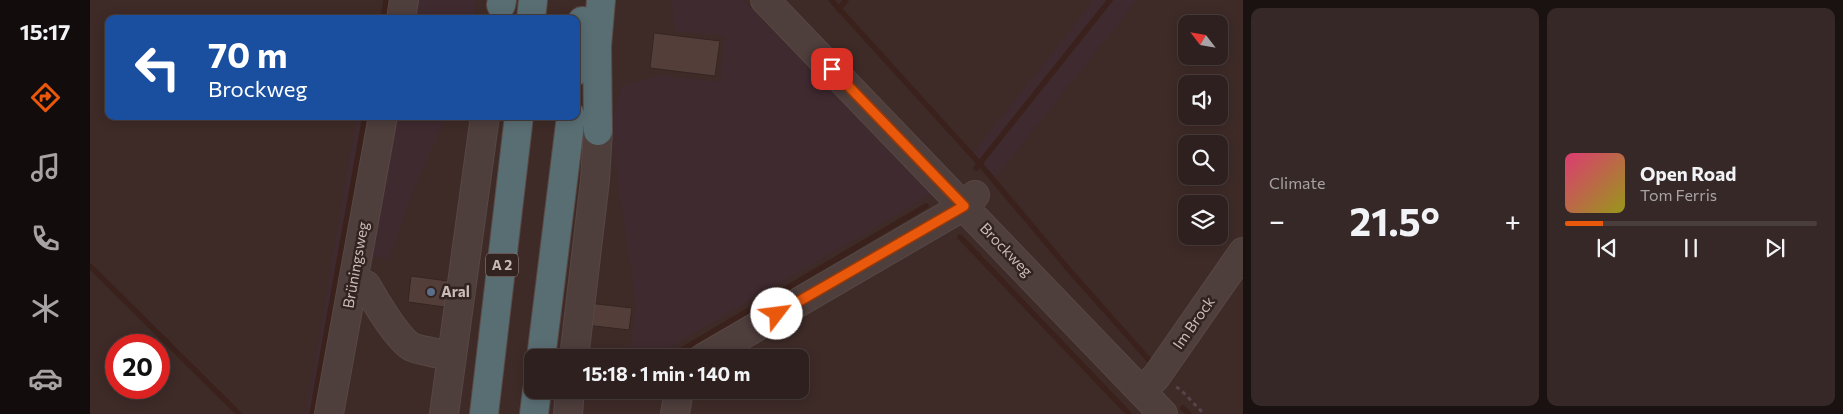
<!DOCTYPE html>
<html lang="en">
<head>
<meta charset="utf-8">
<style>
	:root { --surface:#2e201e; --page:#362827; --text:#f1f3f6; --muted:#a7a3a4; --line:#493e3c; --accent:#ea580c }
	body { margin:0; font-family:Commissioner,sans-serif; background:var(--page); color:var(--text); height:100vh; display:flex; flex-direction:column; font-size:19px; white-space:nowrap }
	* { box-sizing:border-box; margin:0 }
	p { font-size:16px; color:var(--muted) }
	.icon { flex:none; width:28px; height:28px; fill:none; stroke:currentColor; stroke-width:2; stroke-linecap:round; stroke-linejoin:round }
	.map { position:relative; flex:1; overflow:hidden }
	.sheet { display:flex; flex-direction:column; gap:8px; padding:8px; background:#191210; width:600px }
	.sheet>* { flex:none }
	.banner { position:absolute; left:15px; top:15px; width:475px; height:105px; border-radius:10px; box-shadow:0 2px 12px #0003,0 0 0 1px var(--line); background:#1a4fa0; color:#fff; overflow:hidden }
	.needle { width:32px; rotate:301deg }
	.buttons { position:absolute; left:1088px; top:15px; display:grid; gap:10px }
	.buttons a { display:grid; place-items:center; width:50px; height:50px; border-radius:10px; background:var(--surface); box-shadow:0 2px 12px #0003,0 0 0 1px var(--line); font-size:25px }
	.speed { position:absolute; left:15px; top:334px; display:flex; gap:10px; font-size:25px; font-weight:700; text-align:center }
	.speed>* { display:grid; place-content:center; width:65px; height:65px; border-radius:50%; background:var(--surface); box-shadow:0 2px 12px #0003,0 0 0 1px var(--line); line-height:1 }
	.speed .limit { border:8px solid #d22; background:#fff; color:#111 }
	.pin { position:absolute; display:grid; place-items:center; width:42px; height:42px; color:#fff; margin:-21px; border-radius:10px; box-shadow:0 2px 8px #0006 }
	.me { position:absolute; width:55px; margin:-28px; rotate:60deg; stroke-linejoin:round; filter:drop-shadow(0 0 4px #0008) }
	.turn { display:flex; align-items:center; gap:18px; height:105px; padding:0 20px; font-size:22px }
	.turn .icon { width:65px; height:65px; stroke-width:2.5 }
	.turn b { display:block; font-size:35px; line-height:42px }
	.big { font-size:38px; font-weight:700; line-height:1.1 }
	.sheet .widget { flex:1; display:flex; flex-direction:column; justify-content:center; gap:8px; min-width:0; padding:0 18px; border-radius:10px; background:var(--page) }
	.song { display:flex; align-items:center; gap:15px }
	.cover { width:60px; height:60px; border-radius:8px; background:linear-gradient(135deg,hsl(340 70% 55%),hsl(60 70% 35%)) }
	.played { height:5px; border-radius:2px; background:linear-gradient(90deg,var(--accent) 15%,var(--line) 15%) }
	.keys { display:flex; justify-content:space-around; direction:ltr }
	.heat { display:flex; justify-content:space-between; align-items:center; font-size:28px; direction:ltr }
	.sheet .tiles { flex:1; display:grid; gap:8px; grid-template-columns:repeat(2,1fr) }
	.trip { position:absolute; left:434px; top:349px; width:285px; height:50px; border-radius:10px; background:var(--surface); box-shadow:0 2px 12px #0003,0 0 0 1px var(--line); font-weight:700; line-height:50px; text-align:center }
	main { display:flex; flex:1; min-height:0 }
	.tab-bar { display:flex; flex-direction:column; width:90px; justify-content:space-around; align-items:center; background:#120d0c; color:var(--muted) }
	.tab-bar .icon { width:35px; height:35px }
	.tab-bar .selected { color:var(--accent) }
	.tab-bar b { font-size:22px; color:var(--text) }
	.map>svg:first-child { display:block }
</style>
</head>
<body>
<main>
<nav class="tab-bar">
<b>15:17</b>
<svg class="icon selected" aria-label="directions" viewBox="0 0 24 24"><path d="M12 3l9 9-9 9-9-9zM9 14v-3h6M13 9l2 2-2 2"/></svg>
<svg class="icon" aria-label="music" viewBox="0 0 24 24"><path d="M9 18V5l10-2v13"/><circle cx="6" cy="18" r="3"/><circle cx="16" cy="16" r="3"/></svg>
<svg class="icon" aria-label="phone" viewBox="0 0 24 24"><path d="M5 4h4l2 5-3 2q2 4 5 5l2-3 5 2v4C11 20 4 13 5 4z"/></svg>
<svg class="icon" aria-label="climate" viewBox="0 0 24 24"><path d="M12 3v18M4 7l16 10M4 17L20 7"/></svg>
<svg class="icon" aria-label="car" viewBox="0 0 24 24"><path d="M5 17H2v-5l4-1 3-4h7l3 4 3 1v5h-3M9 17h6M6 11h13"/><circle cx="7" cy="17" r="2"/><circle cx="17" cy="17" r="2"/></svg>
</nav>
<div class="map">
<svg width="1153" height="414" viewBox="0 0 1153 414">
	<rect width="100%" height="100%" fill="#3e2b28"/>
	<g fill="#3f2a30">
		<polygon points="321,0 386,0 383,19 318,19"/>
		<polygon points="581,0 653,0 842,194 563,357 539,357 546,304 520,125 532,86 570,75 630,82 635,36 585,31"/>
		<polygon points="1004,0 1047,0 905,178 883,153"/>
		<polygon points="267,116 283,116 233,414 216,414"/>
		<polygon points="300,116 356,116 322,193 299,258 275,256"/>
	</g>
	<g fill="none" stroke-linecap="round" stroke-linejoin="round">
		<g stroke="#3b211b" stroke-width="5.5">
			<polyline points="741,0 890,164 980,271 1060,361"/>
			<polyline points="749,9 756,0"/>
			<polyline points="293,19 296,0"/>
			<polyline points="886,168 1020,0"/>
			<polyline points="870,237 1039,414"/>
			<polyline points="0,266 149,414"/>
			<polyline points="578,358 836,206"/>
			<polyline points="1093,408 1099,414"/>
			<polyline points="222,414 275,116"/>
		</g>
	</g>
	<g fill="#543e3a" stroke="#352522">
		<polygon points="564,33 630,41 625,76 560,68"/>
		<polygon points="321,276 365,282 362,308 318,302"/>
		<polygon points="498,303 542,308 539,330 496,325"/>
	</g>
	<g fill="none" stroke-linecap="round" stroke-linejoin="round">
		<g stroke="#574845" stroke-width="30">
			<g id="minor">
				<polyline points="675,0 1073,414"/>
				<polyline points="311,19 314,0"/>
				<path d="M263,282L276,285C284,299 308,340 322,347C329,350 338,351 345,353"/>
				<polyline points="484,358 505,180 508,131"/>
				<polyline points="613,358 874,206 885,195"/>
				<polyline points="1051,391 1066,377 1153,252"/>
				<polyline points="239,414 293,116"/>
				<polyline points="354,414 395,116"/>
				<polyline points="478,414 480,390"/>
				<polyline points="585,414 589,390"/>
			</g>
		</g>
		<g stroke="#594946" stroke-width="30">
			<g id="highway">
				<polyline points="411,5 412,0"/>
				<polyline points="441,19 443,0"/>
				<polyline points="486,71 492,21"/>
				<polyline points="508,131 507,46 511,0"/>
				<polyline points="451,358 481,116"/>
				<polyline points="394,414 429,116"/>
				<polyline points="444,414 447,390"/>
			</g>
		</g>
		<polyline stroke="#57434a" stroke-width="3" stroke-dasharray="4 4" stroke-linecap="butt" points="1086,387 1090,389 1114,414"/>
		<use href="#minor" stroke="#4e3e3c" stroke-width="28"/>
		<use href="#highway" stroke="#596e73" stroke-width="28"/>
	</g>
	<g fill="none" stroke-linecap="round" stroke-linejoin="round">
		<g stroke="#983908" stroke-width="12">
			<polyline id="route" points="687,314 874,206 742,69"/>
		</g>
		<use href="#route" stroke="#ea580c" stroke-width="9"/>
	</g>
	<circle fill="#5c6f8a" stroke="#332320" stroke-width="2" cx="341" cy="292" r="5"/>
	<g text-anchor="middle" stroke-width="5" stroke-linejoin="round" paint-order="stroke">
		<rect fill="#332320" stroke="#9c8d8a" stroke-width="1" x="396" y="253.5" width="32" height="23" rx="4"/>
		<g font-size="14" font-weight="bold" fill="#c9bbb8">
			<text x="412" y="270">A 2</text>
		</g>
		<g font-size="15" fill="#c9bbb8" stroke="#332320">
			<text transform="translate(916 250) rotate(46)" y="5">Brockweg</text>
			<text transform="translate(266 265) rotate(-80)" y="5">Brüningsweg</text>
			<text transform="translate(1104 323) rotate(-55)" y="5">Im Brock</text>
		</g>
		<g font-size="15" font-weight="bold" fill="#c9bbb8" stroke="#332320" text-anchor="start">
			<text x="351" y="297">Aral</text>
		</g>
	</g>
</svg>
<div class="buttons">
<a><svg class="needle" viewBox="-14 -14 28 28"><path d="M0-13l5 13h-10z" fill="#e53935"/><path d="M0 13l5-13h-10z" fill="#a7a3a4"/></svg></a>
<a><svg class="icon" aria-label="sound" viewBox="0 0 24 24"><path d="M4 9h4l5-4v14l-5-4H4zM17 9q2 3 0 6"/></svg></a>
<a><svg class="icon" aria-label="search" viewBox="0 0 24 24"><circle cx="10" cy="10" r="6"/><path d="M15 15l6 6"/></svg></a>
<a><svg class="icon" aria-label="layers" viewBox="0 0 24 24"><path d="M12 4l9 5-9 5-9-5zM3 14l9 5 9-5"/></svg></a>
</div>
<div class="speed"><div class="limit">20</div></div>
<div class="pin" style="left:742px;top:69px;background:#d93025"><svg class="icon" aria-label="arrive" viewBox="0 0 24 24"><path d="M6 21V4h12l-3 4 3 4H6"/></svg></div>
<svg class="me" style="left:687px;top:314px" viewBox="-20 -20 40 40"><circle r="19" fill="#fff"/><path d="M0-13L10 11 0 6-10 11z" fill="#ea580c"/></svg>
<div class="trip">15:18 · 1 min · 140 m</div>
<div class="banner">
<div class="turn"><svg class="icon" aria-label="left" viewBox="0 0 24 24"><path d="M17 20v-9H6M10 6l-5 5 5 5"/></svg><div><b>70 m</b>Brockweg</div></div>
</div>
</div>
<section class="sheet">
<div class="tiles">
<div class="widget"><p>Climate</p>
<div class="heat"><a>−</a><b class="big">21.5°</b><a>+</a></div>
</div>
<div class="widget">
<div class="song"><i class="cover"></i><div><b>Open Road</b><p>Tom Ferris</p></div></div>
<div class="played"></div>
<div class="keys"><svg class="icon" aria-label="previous" viewBox="0 0 24 24"><path d="M18 5L8 12l10 7zM5 5v14"/></svg><svg class="icon" aria-label="pause" viewBox="0 0 24 24"><path d="M8 5v14M16 5v14"/></svg><svg class="icon" aria-label="next" viewBox="0 0 24 24"><path d="M6 5l10 7-10 7zM19 5v14"/></svg></div>
</div>
</div>
</section>
</main>
</body>
</html>
